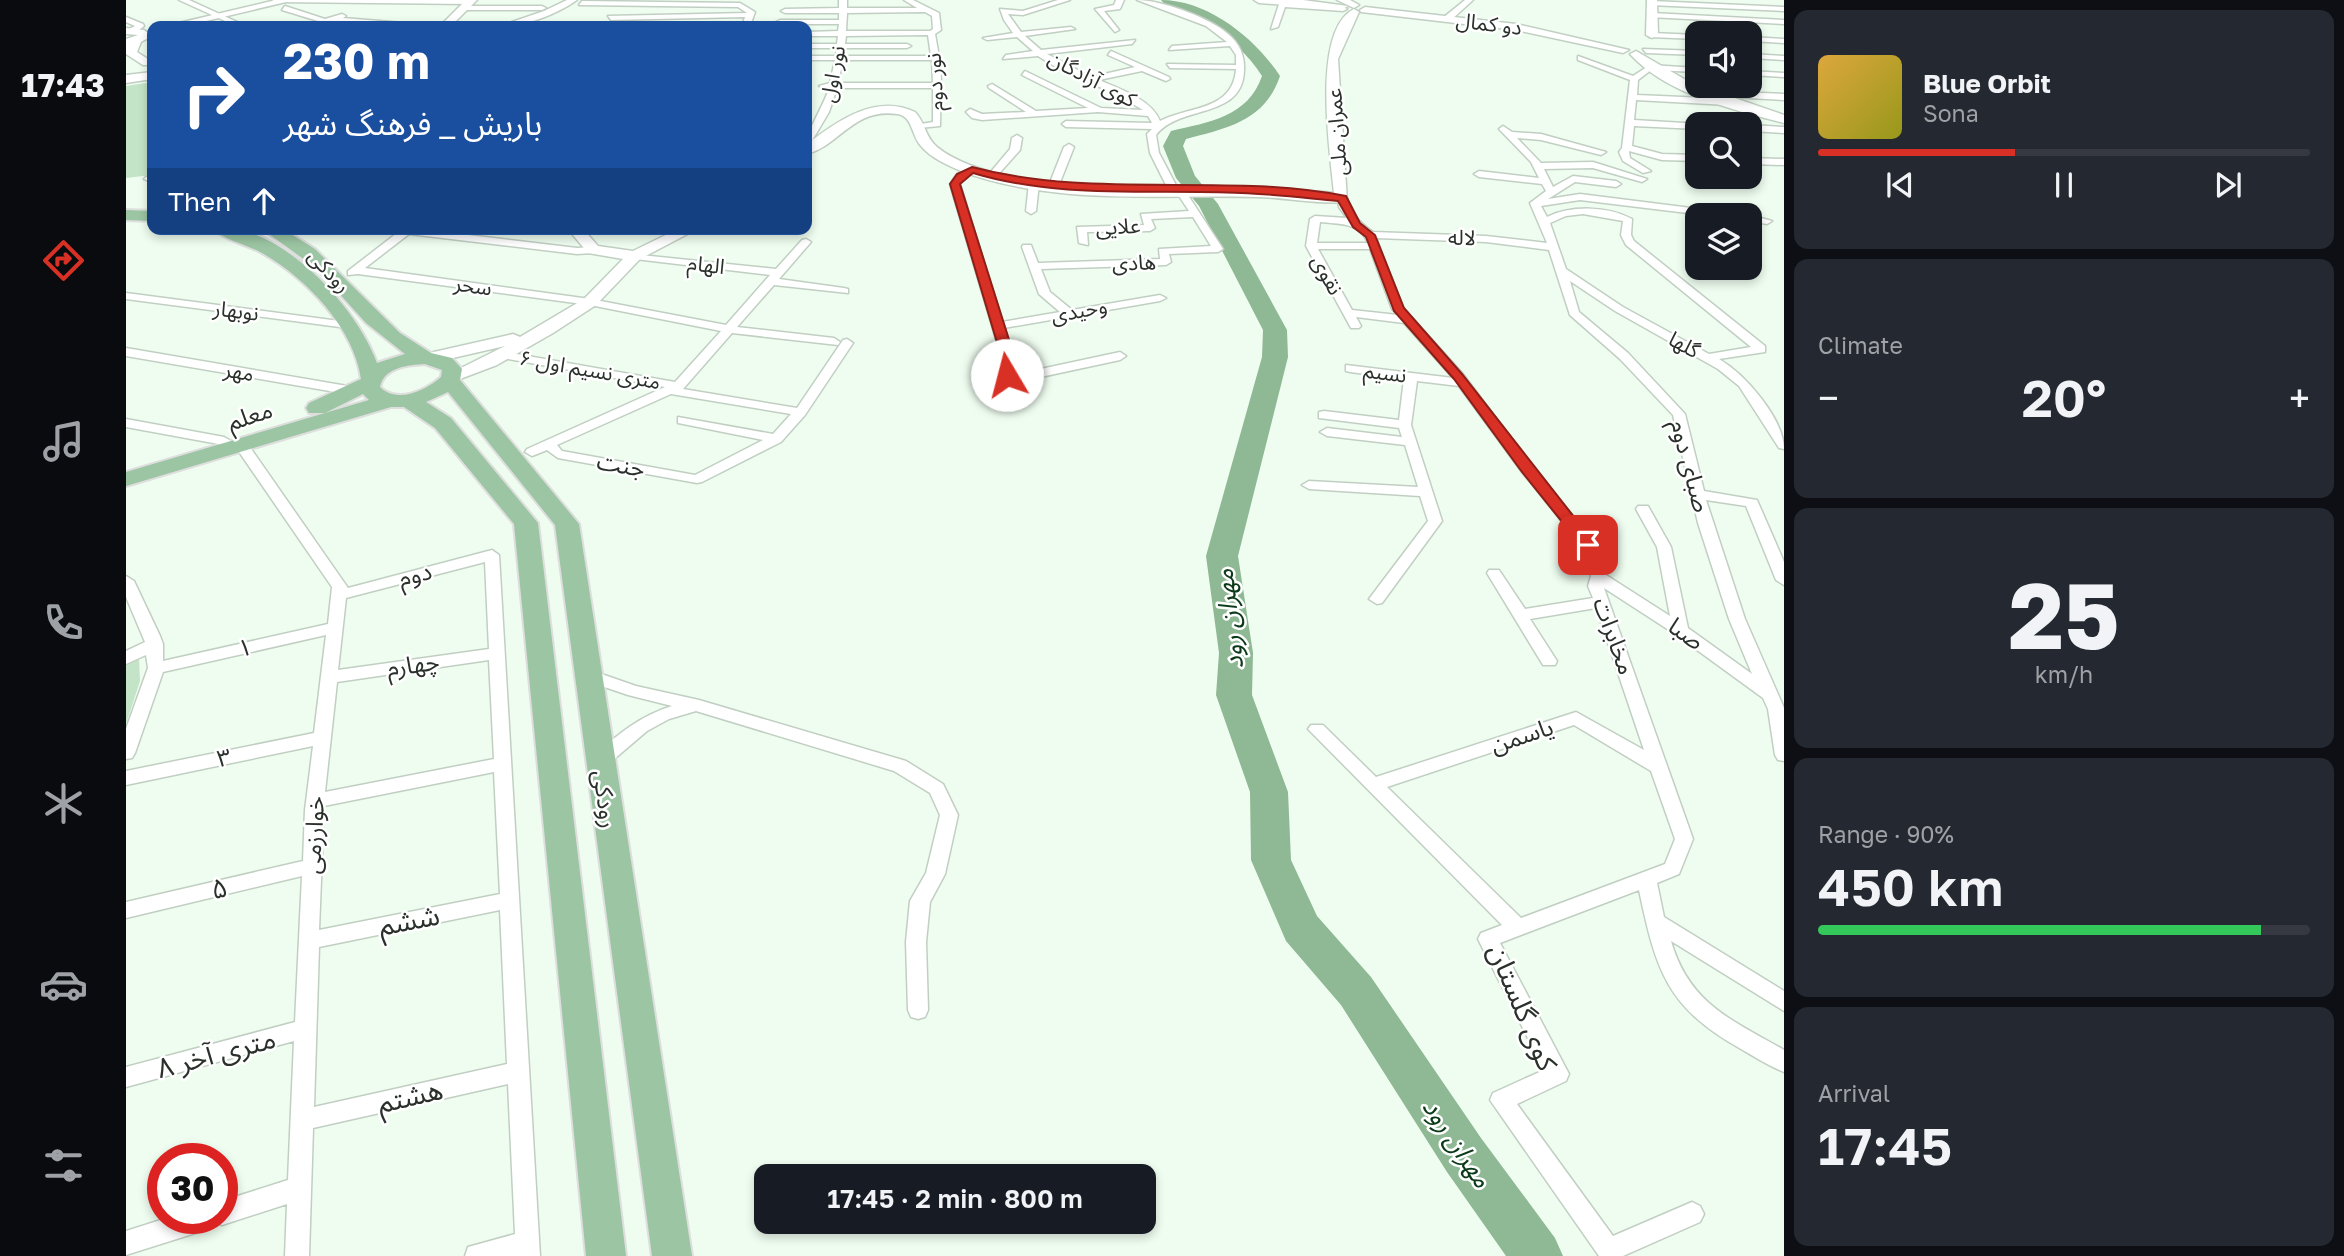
<!DOCTYPE html>
<html lang="en">
<head>
<meta charset="utf-8">
<style>
	:root { --surface:#171b24; --page:#242831; --text:#f1f3f6; --muted:#9ea1a6; --line:#363941; --accent:#d93025 }
	body { margin:0; font-family:"Golos Text","Noto Sans Arabic",sans-serif; background:var(--page); color:var(--text); height:100vh; display:flex; flex-direction:column; font-size:26px; white-space:nowrap }
	* { box-sizing:border-box; margin:0 }
	p { font-size:23px; color:var(--muted) }
	.icon { flex:none; width:38px; height:38px; fill:none; stroke:currentColor; stroke-width:2; stroke-linecap:round; stroke-linejoin:round }
	.map { position:relative; flex:1; overflow:hidden }
	.panel { display:flex; flex-direction:column; gap:10px; padding:10px; background:#0d0f14; width:560px }
	.panel>* { flex:none }
	.top-card { position:absolute; left:21px; top:21px; width:665px; height:214px; border-radius:14px; box-shadow:0 4px 10px #0003; background:#1a4fa0; color:#fff; overflow:hidden }
	.fabs { position:absolute; left:1559px; top:21px; display:grid; gap:14px }
	.fabs a { display:grid; place-items:center; width:77px; height:77px; border-radius:14px; background:var(--surface); box-shadow:0 4px 10px #0003; font-size:35px }
	.speed { position:absolute; left:21px; top:1143px; display:flex; gap:14px; font-size:35px; font-weight:700; text-align:center }
	.speed>* { display:grid; place-content:center; width:91px; height:91px; border-radius:50%; background:var(--surface); box-shadow:0 4px 10px #0003; line-height:1 }
	.speed .limit { border:10px solid #d22; background:#fff; color:#111 }
	.pin { position:absolute; display:grid; place-items:center; width:60px; height:60px; color:#fff; margin:-30px; border-radius:14px; box-shadow:0 4px 10px #0006 }
	.me { position:absolute; width:77px; margin:-38px; rotate:352deg; stroke-linejoin:round; filter:drop-shadow(0 0 5px #0008) }
	.turn { display:flex; align-items:center; gap:24px; height:147px; padding:0 21px; font-size:32px }
	.turn .icon { width:91px; height:91px; stroke-width:2.5 }
	.turn b { display:block; font-size:49px; line-height:60px }
	.then { display:flex; align-items:center; height:66px; padding:0 21px; background:#0003; gap:14px; font-size:26px }
	.big { font-size:52px; font-weight:600; line-height:1.1 }
	.panel .card { flex:1; display:flex; flex-direction:column; justify-content:center; gap:10px; min-width:0; padding:0 24px; border-radius:14px; background:var(--page) }
	.panel .dial { align-items:center; gap:0 }
	.dial b { font-size:91px; line-height:1 }
	.song { display:flex; align-items:center; gap:21px }
	.cover { width:84px; height:84px; border-radius:10px; background:linear-gradient(135deg,hsl(40 70% 55%),hsl(60 70% 35%)) }
	.played { height:7px; border-radius:4px; background:linear-gradient(90deg,var(--accent) 40%,var(--line) 40%) }
	.keys { display:flex; justify-content:space-around; direction:ltr }
	.heat { display:flex; justify-content:space-between; align-items:center; font-size:38px; direction:ltr }
	.charge { height:10px; border-radius:5px; background:linear-gradient(90deg,#34c759 90%,var(--line) 0) }
	.trip { position:absolute; left:628px; top:1164px; width:402px; height:70px; border-radius:14px; background:var(--surface); box-shadow:0 4px 10px #0003; font-weight:600; line-height:70px; text-align:center }
	main { display:flex; flex:1; min-height:0 }
	.tabs { display:flex; flex-direction:column; width:126px; justify-content:space-around; align-items:center; background:#090b0e; color:var(--muted) }
	.tabs .icon { width:49px; height:49px }
	.tabs .current { color:var(--accent) }
	.tabs b { font-size:32px; color:var(--text) }
	.map>svg:first-child { display:block }
</style>
</head>
<body>
<main>
<nav class="tabs">
<b>17:43</b>
<svg class="icon current" aria-label="directions" viewBox="0 0 24 24"><path d="M12 3l9 9-9 9-9-9zM9 14v-3h6M13 9l2 2-2 2"/></svg>
<svg class="icon" aria-label="music" viewBox="0 0 24 24"><path d="M9 18V5l10-2v13"/><circle cx="6" cy="18" r="3"/><circle cx="16" cy="16" r="3"/></svg>
<svg class="icon" aria-label="phone" viewBox="0 0 24 24"><path d="M5 4h4l2 5-3 2q2 4 5 5l2-3 5 2v4C11 20 4 13 5 4z"/></svg>
<svg class="icon" aria-label="climate" viewBox="0 0 24 24"><path d="M12 3v18M4 7l16 10M4 17L20 7"/></svg>
<svg class="icon" aria-label="car" viewBox="0 0 24 24"><path d="M5 17H2v-5l4-1 3-4h7l3 4 3 1v5h-3M9 17h6M6 11h13"/><circle cx="7" cy="17" r="2"/><circle cx="17" cy="17" r="2"/></svg>
<svg class="icon" aria-label="filters" viewBox="0 0 24 24"><path d="M4 7h16M4 17h16"/><circle cx="9" cy="7" r="2"/><circle cx="15" cy="17" r="2"/></svg>
</nav>
<div class="map">
<svg width="1658" height="1256" viewBox="0 0 1658 1256">
	<rect width="100%" height="100%" fill="#effdf0"/>
	<g fill="#c4e4c8">
		<polygon points="26,82 26,175 0,178 0,86"/>
		<polygon points="13,657 14,681 0,724 0,663"/>
	</g>
	<g fill="none" stroke-linecap="round" stroke-linejoin="round">
		<path fill="#8fb894" fill-rule="evenodd" d="M1035,0C1082,0 1129,38 1154,76C1139,121 1101,128 1060,139L1057,146L1069,176L1092,204L1161,330L1162,357L1112,556L1127,653L1126,695L1162,792L1165,860L1191,916L1245,977L1355,1138L1429,1238L1437,1256H1380L1321,1172L1215,1005L1160,941L1125,860L1124,792L1090,695L1093,653L1080,556L1136,357L1137,330L1073,206L1050,178L1037,146L1045,131C1083,122 1122,117 1136,76C1123,55 1101,35 1079,23C1064,15 1046,14 1035,0Z"/>
		<g stroke="#c1cfc3" stroke-width="3">
			<g id="minor">
				<polygon points="53,0 63,0 120,26 110,26"/>
				<polygon points="146,0 345,0 348,2 344,4 150,2"/>
				<path d="M441,0H451C431,14 399,27 374,26L418,11Z"/>
				<path d="M713,0H721V8H791L778,0H787L813,13L815,30L809,34L815,68L814,126L793,128L789,125L807,122V88H711L703,112L684,144L681,145C681,129 698,106 703,88L693,86L704,83L709,60H685L681,58L685,56H710L711,48H681V44H711L712,36H681V32L712,31L713,24H654L650,22L654,20H713V13H659L655,11L659,9L713,8ZM799,12L806,16L807,29L804,31H720L721,13ZM802,35L805,56H718V48H781L785,46L781,44H719L720,36ZM717,60H806L807,83H712Z"/>
				<path d="M932,0H944L897,15L882,14L895,32L945,27L949,29L899,36L915,50L1009,40L1006,44L921,54L965,77L1009,67L982,55L985,51L1043,77L1044,79L1040,81L1016,71L973,80C994,89 1025,99 1034,121C1063,106 1107,111 1110,69L1044,68L1041,64L1110,65V55L1104,46L1043,50L1046,46L1101,42L1080,26L1011,0C1034,0 1078,16 1097,30C1111,40 1119,52 1118,70C1117,120 1054,104 1030,135L1033,153L1052,189H1058L1097,249L1092,252L1043,254L1045,262L1040,265L915,269L924,292L946,310L1034,295L1040,298L1034,301L878,328L884,346L887,375L994,352L1000,356L994,360L887,383L885,401L879,405L873,401L875,375L872,346L824,184L831,174L846,167L851,170L838,178L834,184L876,322L934,312L913,294L896,247L897,245H905L912,263L1034,259L1033,249L1085,246L1067,217L1025,219L1029,228L1024,231L961,232L962,245L953,243L951,227L1018,225L1015,214L1063,211L1051,193L1043,191L1024,153L1021,134L1026,129L940,127L936,124L940,121L1026,123L1022,116L972,112L856,120L846,118L840,112L844,109L856,114L900,112L863,88L862,86L866,84L910,111L962,108L896,75L899,71L975,108L1017,110L990,94L936,71L912,56L877,59L880,55L907,51L891,37L861,40L857,38L887,33L878,20L874,9L897,11Z"/>
				<polygon points="990,0 998,0 994,9 978,11 993,30 989,32 969,9 988,5"/>
				<polygon points="1339,0 1347,0 1324,21 1318,21 1318,17"/>
				<polygon points="456,1 614,3 629,12 624,26 616,26 619,17 485,20 482,16 621,13 612,7 453,5"/>
				<polygon points="1154,1 1217,7 1221,9 1217,11 1159,7 1152,27 1145,29"/>
				<polygon points="1526,1 1658,7 1658,11 1523,5"/>
				<polygon points="159,6 199,19 216,14 220,16 217,18 314,26 206,22 181,26 192,21 156,10"/>
				<polygon points="339,6 416,6 420,8 416,10 336,10"/>
				<polygon points="1526,13 1658,20 1658,24 1523,17"/>
				<polygon points="0,17 17,24 18,26 9,33 3,33 3,29 9,26 0,22"/>
				<polygon points="1526,33 1572,35 1572,39 1523,37"/>
				<polygon points="1624,37 1658,39 1658,43 1624,41"/>
				<polygon points="1517,49 1572,51 1572,55 1520,53"/>
				<polygon points="1624,54 1658,56 1658,60 1624,58"/>
				<polygon points="1452,56 1507,76 1524,65 1572,68 1572,72 1525,70 1512,80 1511,95 1602,99 1606,102 1602,105 1510,100 1508,120 1575,124 1572,124 1572,129 1508,126 1506,146 1536,154 1572,155 1572,161 1536,160 1503,151 1504,158 1525,171 1517,173 1497,161 1493,152 1496,148 1504,80 1452,60"/>
				<polygon points="1624,71 1658,73 1658,77 1624,75"/>
				<polygon points="1590,91 1658,94 1658,100 1587,96 1587,92"/>
				<polygon points="1624,125 1658,127 1658,133 1624,131"/>
				<path d="M1377,126L1386,132L1415,134L1480,152L1475,155L1415,140L1391,138L1415,163L1467,162L1521,179L1516,182L1467,168L1418,169L1427,187L1447,176L1490,181L1495,184L1490,187L1449,182L1422,199L1454,194L1605,213L1606,215H1578L1454,200L1415,206L1421,217C1445,205 1482,206 1506,219L1505,235L1508,241L1639,346V352L1593,359C1619,374 1658,419 1658,449L1653,448L1613,386L1592,369L1489,311L1444,281L1453,312L1502,353L1559,414L1578,491L1631,500L1658,562V585L1650,580L1620,506L1580,500L1619,619L1658,708V761L1652,760L1649,755L1642,709L1637,698L1549,634L1478,588L1567,839L1553,874L1531,883L1538,917L1658,991V1011L1545,941C1563,1004 1606,1020 1658,1050V1072C1643,1066 1629,1057 1615,1049C1540,1007 1530,970 1513,890L1374,943L1443,1074L1440,1081L1391,1104L1487,1236L1566,1202L1574,1206L1578,1214L1574,1222L1497,1256H1473L1364,1100L1367,1093L1418,1070L1352,939L1355,933L1376,925L1182,729L1185,725H1197L1250,777L1450,712L1518,750L1470,608L1404,619L1431,661L1429,665H1417L1361,573L1363,570H1373L1399,609L1467,598L1462,586L1467,569L1456,546L1396,472L1333,386L1291,381L1285,425L1316,521L1256,603L1251,604L1243,599L1302,521L1294,496L1183,489L1176,485L1183,481L1292,487L1279,445L1201,436L1194,432L1201,428L1276,437L1273,428L1193,418V412L1198,411L1273,420L1278,379L1224,372L1220,371V365L1327,378L1278,323L1230,317L1235,326L1233,328H1225L1180,246L1184,219L1189,216L1221,218L1213,207L1211,198L1216,195L1221,198C1225,214 1234,223 1247,232L1360,236L1421,243L1404,203L1420,191L1416,184L1353,177L1348,174L1353,171L1413,178L1405,162L1373,129ZM1457,214L1497,221L1495,235L1500,245L1625,347L1583,354L1497,307L1440,269L1424,223L1440,216ZM1194,222C1212,224 1234,222 1242,243H1191ZM1250,238L1360,242L1423,250L1444,315L1494,359L1547,415L1572,523L1603,619L1626,674L1562,628L1545,547L1522,506H1512L1510,509L1531,547L1544,616L1480,575L1481,569L1468,542L1406,466L1336,373L1277,308ZM1192,249H1244L1266,309L1272,315L1226,310ZM1448,725L1525,771L1549,839L1539,864L1395,918L1261,787Z"/>
				<polygon points="891,135 896,138 894,150 869,178 863,178 863,174 884,149 886,138"/>
				<polygon points="943,144 948,147 933,185 925,187 923,185 938,147"/>
				<polygon points="1624,158 1658,159 1658,165 1624,164"/>
				<polygon points="26,176 26,182 18,179 20,177"/>
				<polygon points="908,180 913,183 910,211 905,214 900,211 903,183"/>
				<polygon points="1623,215 1624,215 1646,221 1641,224 1624,221"/>
				<path d="M259,229H292L451,248L467,247L472,250L467,253L451,254L283,234L239,268L464,299L600,325L644,275L509,259L504,256L505,254L650,269L676,240L680,239L685,242L653,279L718,288L722,289V293L648,285L611,327L708,338L714,342L712,345L606,333L557,389L671,408L717,340L721,339L727,343L679,415L655,442L576,482L571,483L432,458L421,450L406,456L399,452L401,449L539,387L377,358L373,357V351L549,382L595,331L464,305L232,274L222,275V271L271,233ZM545,394L665,414L647,434L552,417V423L637,440L569,475L436,451L431,445Z"/>
				<polygon points="0,293 221,322 227,325 221,328 0,299"/>
				<polygon points="0,348 227,387 233,391 227,395 0,356"/>
				<polygon points="0,419 98,437 105,441 98,445 0,427"/>
				<path d="M116,442L121,443L222,588L366,550L373,555L414,1256H339L342,1247L389,1234L382,1084L187,1128L183,1256H159L161,1204L96,1225L89,1222L87,1226L79,1230L0,1255V1231L41,1218H96V1201L162,1180L168,1041L0,1087V1067L169,1022L176,876L0,918V902L177,861L179,810L187,746L0,785V771L188,733L200,635L37,672L9,753L6,758L0,759V729L22,668L20,655L0,664V651L19,642L0,597V576L8,581L34,636L37,644V661L202,624L206,587L109,446ZM359,562L363,649L212,670L220,598ZM363,660L368,759L199,792L211,682ZM368,772L374,894L193,930L198,806ZM374,910L381,1064L188,1107L193,947Z"/>
				<path d="M461,669L510,686L573,700L780,761L817,784L832,815L819,874L804,902L800,942L802,1010L799,1017L792,1019L785,1017L782,1010L780,942L784,901L800,873L814,815L804,793L768,771L570,711L543,719L521,731L480,766H468L465,761L468,756C492,734 514,716 546,706L502,695L455,679L453,675L455,671Z"/>
			</g>
		</g>
		<g stroke="#c1cfc3" stroke-width="3">
			<polygon id="tertiary" points="1211,0 1224,0 1233,5 1228,8"/>
		</g>
		<g stroke="#c1cfc3" stroke-width="3">
			<g id="secondary">
				<polygon points="150,0 160,2 59,26 40,26"/>
				<polygon points="340,0 351,0 325,26 314,26"/>
				<polygon points="1128,0 1177,0 1222,6 1217,9 1133,3"/>
				<polygon points="1521,0 1531,0 1532,35 1526,38 1520,35"/>
				<polygon points="1239,7 1390,24 1503,50 1497,53 1390,30 1235,12 1234,10"/>
				<path d="M1228,9L1233,12L1212,59L1221,201C1201,206 1154,197 1131,197C1033,194 928,206 835,171C821,165 805,158 795,146C785,135 787,116 771,114C727,108 713,146 681,154V144C711,122 749,93 789,112C799,122 799,137 811,147C884,206 1111,184 1208,193C1204,153 1185,30 1228,9Z"/>
				<polygon points="0,28 18,30 26,36 15,42 11,52 25,61 25,65 17,65 0,54 0,39 12,35 0,34"/>
				<path d="M1510,51L1565,83L1658,115V123C1608,110 1540,94 1504,54Z"/>
				<polygon points="26,72 26,79 0,83 0,75"/>
				<polygon points="442,229 457,229 472,246 507,251 552,229 571,229 514,259 470,305 427,333 371,365 326,382 317,377 379,346 305,363 299,362 296,358 299,354 387,334 394,337 458,299 497,259 462,253"/>
			</g>
		</g>
		<g stroke="#dddedd" stroke-width="4">
			<g id="primary">
				<polygon points="0,210 26,211 26,221 0,220"/>
				<path d="M88,229C96,229 106,228 115,230C170,243 232,311 251,363L279,354L240,323L190,268L136,229H157L189,249L274,333L305,353L326,358L336,369L334,380L453,524L566,1256H526L429,525L322,392L300,402L325,418L412,523L500,1256H460L388,524L309,428L278,407H265L0,486V472L243,400L237,394L199,413H183L180,408L183,403L235,379C228,328 180,278 136,253C122,245 98,240 88,229ZM299,364L316,370L315,377C299,391 271,404 254,387C258,367 282,365 299,364Z"/>
			</g>
		</g>
		<use href="#minor" fill="#fff" fill-rule="evenodd"/>
		<use href="#tertiary" fill="#fff" fill-rule="evenodd"/>
		<use href="#secondary" fill="#fff" fill-rule="evenodd"/>
		<use href="#primary" fill="#9cc5a3" fill-rule="evenodd"/>
	</g>
	<path fill="#d93025" stroke="#8d1f18" stroke-width="2" d="M846,167C970,200 1096,172 1220,196L1234,223L1249,235L1278,308L1336,374L1470,545L1462,549L1457,548L1396,472L1328,379L1268,311L1240,237L1227,227L1212,201C1179,198 1147,194 1115,193C1025,189 933,199 847,173L834,184L885,346L888,375L877,377L872,346L824,184L831,174Z"/>
	<g text-anchor="middle" stroke-width="5" stroke-linejoin="round" paint-order="stroke">
		<g font-size="21" fill="#2a302b" stroke="#fff">
			<text transform="translate(1363 24) rotate(7)" y="7">دو کمال</text>
			<text transform="translate(707 74) rotate(-79)" y="7">نور اول</text>
			<text transform="translate(966 79) rotate(28)" y="7">کوی آزادگان</text>
			<text transform="translate(809 82) rotate(-93)" y="7">نور دوم</text>
			<text transform="translate(1211 132) rotate(-94)" y="7">عمران ملی</text>
			<text transform="translate(992 227) rotate(-3)" y="7">علایی</text>
			<text transform="translate(1336 238) rotate(2)" y="7">لاله</text>
			<text transform="translate(1008 263) rotate(-2)" y="7">هادی</text>
			<text transform="translate(580 265) rotate(7)" y="7">الهام</text>
			<text transform="translate(203 271) rotate(47)" y="7">رودکى</text>
			<text transform="translate(1201 275) rotate(61)" y="7">نقوی</text>
			<text transform="translate(347 286) rotate(8)" y="7">سحر</text>
			<text transform="translate(110 311) rotate(7)" y="7">نوبهار</text>
			<text transform="translate(953 311) rotate(-11)" y="7">وحیدی</text>
			<text transform="translate(1558 345) rotate(29)" y="7">گلها</text>
			<text transform="translate(464 370) rotate(10)" y="7">۶ متری نسیم اول</text>
			<text transform="translate(113 372) rotate(10)" y="7">مهر</text>
			<text transform="translate(1259 373) rotate(7)" y="7">نسیم</text>
		</g>
		<g font-size="24" fill="#2a302b" stroke="#fff">
			<text transform="translate(124 416) rotate(-18)" y="8">معلم</text>
			<text transform="translate(495 465) rotate(10)" y="8">جنت</text>
			<text transform="translate(1564 466) rotate(75)" y="8">صبای دوم</text>
			<text transform="translate(289 575) rotate(-15)" y="8">دوم</text>
			<text transform="translate(1560 634) rotate(35)" y="8">صبا</text>
			<text transform="translate(1488 636) rotate(70)" y="8">مخابرات</text>
			<text transform="translate(119 648) rotate(-13)" y="8">۱</text>
			<text transform="translate(287 665) rotate(-8)" y="8">چهارم</text>
			<text transform="translate(1396 736) rotate(-18)" y="8">یاسمن</text>
			<text transform="translate(98 758) rotate(-12)" y="8">۳</text>
			<text transform="translate(479 799) rotate(82)" y="8">رودکی</text>
			<text transform="translate(188 835) rotate(-87)" y="8">خوارزمی</text>
		</g>
		<g font-size="26" font-style="italic" fill="#0b3a18" stroke="#fff">
			<text transform="translate(1103 619) rotate(-96)" y="9">مهران رود</text>
			<text transform="translate(1331 1143) rotate(56)" y="9">مهران رود</text>
		</g>
		<g font-size="28" fill="#2a302b" stroke="#fff">
			<text transform="translate(93 888) rotate(-13)" y="10">۵</text>
			<text transform="translate(283 920) rotate(-11)" y="10">ششم</text>
			<text transform="translate(1397 1007) rotate(67)" y="10">کوی گلستان</text>
			<text transform="translate(90 1053) rotate(-15)" y="10">۸ متری آخر</text>
			<text transform="translate(284 1096) rotate(-13)" y="10">هشتم</text>
		</g>
	</g>
</svg>
<div class="fabs">
<a><svg class="icon" aria-label="sound" viewBox="0 0 24 24"><path d="M4 9h4l5-4v14l-5-4H4zM17 9q2 3 0 6"/></svg></a>
<a><svg class="icon" aria-label="search" viewBox="0 0 24 24"><circle cx="10" cy="10" r="6"/><path d="M15 15l6 6"/></svg></a>
<a><svg class="icon" aria-label="layers" viewBox="0 0 24 24"><path d="M12 4l9 5-9 5-9-5zM3 14l9 5 9-5"/></svg></a>
</div>
<div class="speed"><div class="limit">30</div></div>
<div class="pin" style="left:1462px;top:545px;background:#d93025"><svg class="icon" aria-label="arrive" viewBox="0 0 24 24"><path d="M6 21V4h12l-3 4 3 4H6"/></svg></div>
<svg class="me" style="left:881px;top:375px" viewBox="-20 -20 40 40"><circle r="19" fill="#fff"/><path d="M0-13L10 11 0 6-10 11z" fill="#d93025"/></svg>
<div class="trip">17:45 · 2 min · 800 m</div>
<div class="top-card">
<div class="turn"><svg class="icon" aria-label="right" viewBox="0 0 24 24"><path d="M7 20v-9h11M14 6l5 5-5 5"/></svg><div><b>230 m</b>باریش _ فرهنگ شهر</div></div>
<div class="then">Then<svg class="icon" aria-label="ahead" viewBox="0 0 24 24"><path d="M12 20V5M6 11l6-6 6 6"/></svg></div>
</div>
</div>
<section class="panel">
<div class="card">
<div class="song"><i class="cover"></i><div><b>Blue Orbit</b><p>Sona</p></div></div>
<div class="played"></div>
<div class="keys"><svg class="icon" aria-label="previous" viewBox="0 0 24 24"><path d="M18 5L8 12l10 7zM5 5v14"/></svg><svg class="icon" aria-label="pause" viewBox="0 0 24 24"><path d="M8 5v14M16 5v14"/></svg><svg class="icon" aria-label="next" viewBox="0 0 24 24"><path d="M6 5l10 7-10 7zM19 5v14"/></svg></div>
</div>
<div class="card"><p>Climate</p>
<div class="heat"><a>−</a><b class="big">20°</b><a>+</a></div>
</div>
<div class="card dial"><b>25</b><p>km/h</p></div>
<div class="card"><p>Range · 90%</p><b class="big">450 km</b><div class="charge"></div></div>
<div class="card"><p>Arrival</p><b class="big">17:45</b></div>
</section>
</main>
</body>
</html>
